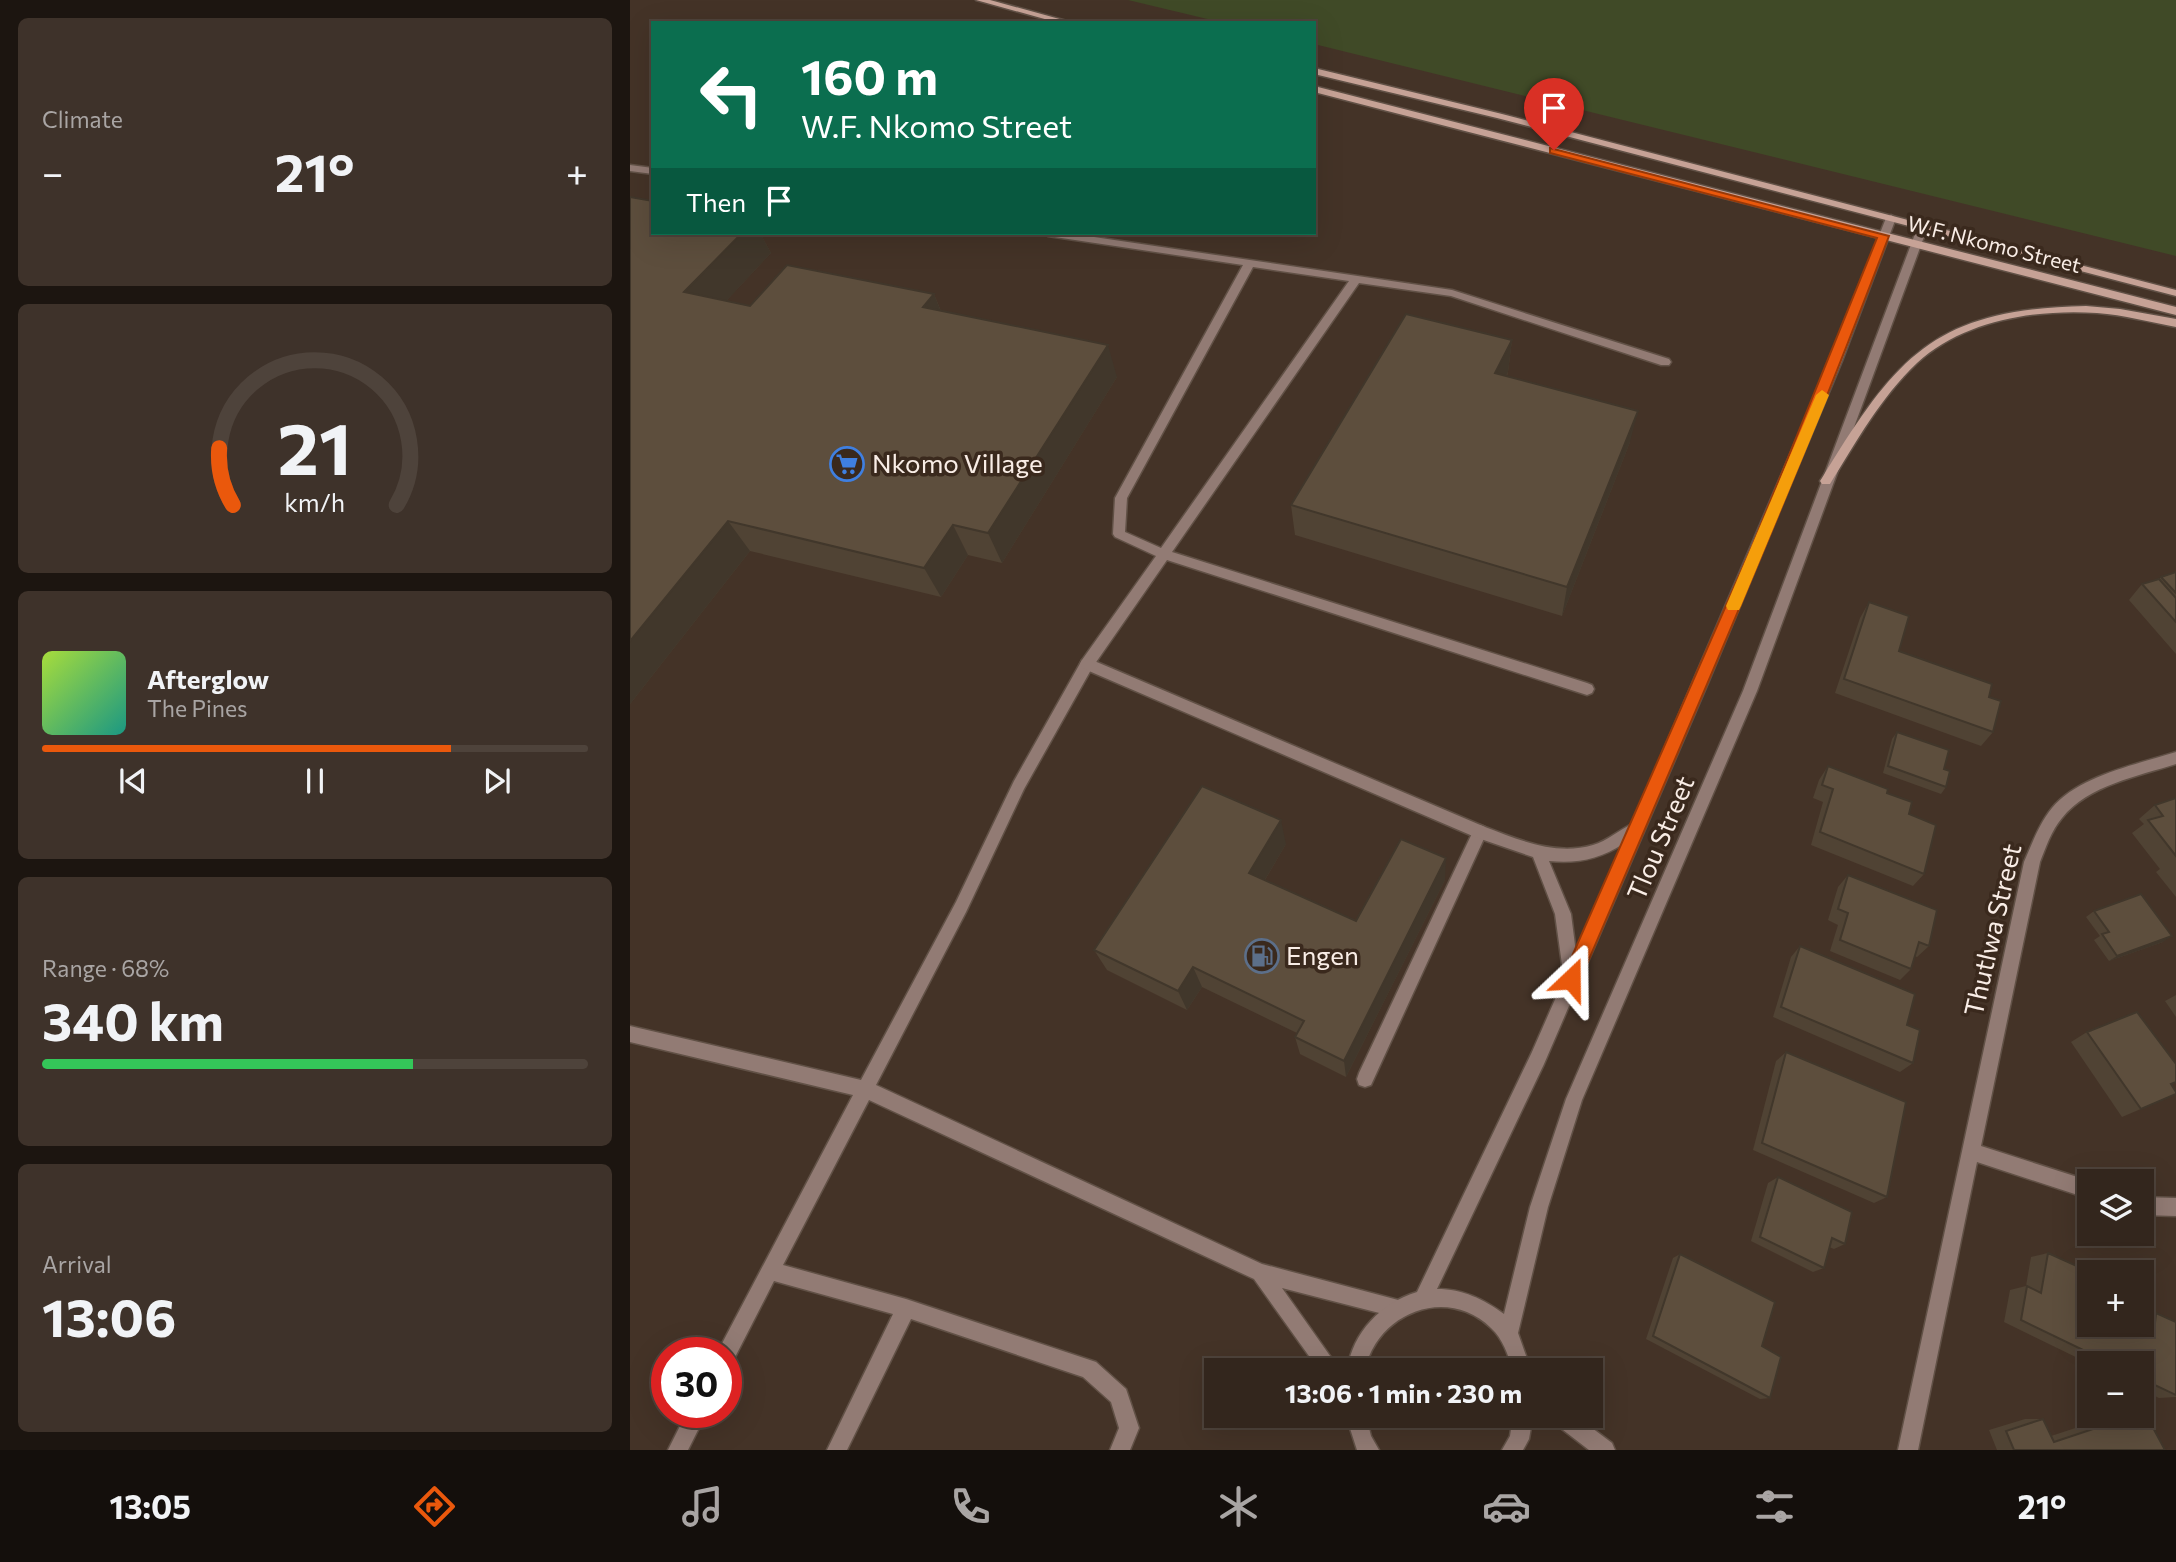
<!DOCTYPE html>
<html lang="en">
<head>
<meta charset="utf-8">
<style>
	:root { --surface:#33261d; --page:#3e322a; --text:#f1f3f6; --muted:#a9a5a4; --line:#4e433b; --accent:#ea580c }
	body { margin:0; font-family:Commissioner,sans-serif; background:var(--page); color:var(--text); height:100vh; display:flex; flex-direction:column; font-size:26px; white-space:nowrap }
	* { box-sizing:border-box; margin:0 }
	p { font-size:23px; color:var(--muted) }
	.icon { flex:none; width:38px; height:38px; fill:none; stroke:currentColor; stroke-width:2; stroke-linecap:round; stroke-linejoin:round }
	.map { position:relative; flex:1; overflow:hidden }
	.details { display:flex; flex-direction:column; gap:18px; padding:18px; background:#1c1510; width:630px }
	.details>* { flex:none }
	.banner { position:absolute; left:21px; top:21px; width:665px; height:214px; border-radius:0px; box-shadow:0 7px 28px #0002,0 0 0 2px var(--line); background:#0b6e4f; color:#fff; overflow:hidden }
	.buttons { position:absolute; left:1447px; top:1169px; display:grid; gap:14px }
	.buttons a { display:grid; place-items:center; width:77px; height:77px; border-radius:0px; background:var(--surface); box-shadow:0 7px 28px #0002,0 0 0 2px var(--line); font-size:35px }
	.speed { position:absolute; left:21px; top:1337px; display:flex; gap:14px; font-size:35px; font-weight:700; text-align:center }
	.speed>* { display:grid; place-content:center; width:91px; height:91px; border-radius:50%; background:var(--surface); box-shadow:0 7px 28px #0002,0 0 0 2px var(--line); line-height:1 }
	.speed .limit { border:10px solid #d22; background:#fff; color:#111 }
	.pin { position:absolute; display:grid; place-items:center; width:60px; height:60px; color:#fff; margin:-72px -30px; border-radius:50% 50% 50% 0; rotate:-45deg; box-shadow:0 0 7px #0007 }
	.pin .icon { rotate:45deg }
	.me { position:absolute; width:77px; margin:-38px; rotate:23deg; stroke-linejoin:round; filter:drop-shadow(0 0 5px #0008) }
	.turn { display:flex; align-items:center; gap:24px; height:147px; padding:0 35px; font-size:32px }
	.turn .icon { width:91px; height:91px; stroke-width:2.5 }
	.turn b { display:block; font-size:49px; line-height:60px }
	.then { display:flex; align-items:center; height:66px; padding:0 35px; background:#0003; gap:14px; font-size:26px }
	.big { font-size:52px; font-weight:700; line-height:1.1 }
	.details .card { flex:1; display:flex; flex-direction:column; justify-content:center; gap:10px; min-width:0; padding:0 24px; border-radius:10px; background:var(--page) }
	.details .dial { align-items:center; gap:0 }
	.dial svg { height:182px; overflow:visible; fill:none; stroke:var(--line); stroke-width:7; stroke-linecap:round; text-anchor:middle }
	.dial text { fill:var(--text); stroke:none }
	.song { display:flex; align-items:center; gap:21px }
	.cover { width:84px; height:84px; border-radius:10px; background:linear-gradient(135deg,hsl(80 70% 55%),hsl(170 70% 35%)) }
	.played { height:7px; border-radius:4px; background:linear-gradient(90deg,var(--accent) 75%,var(--line) 75%) }
	.keys { display:flex; justify-content:space-around; direction:ltr }
	.heat { display:flex; justify-content:space-between; align-items:center; font-size:38px; direction:ltr }
	.charge { height:10px; border-radius:5px; background:linear-gradient(90deg,#34c759 68%,var(--line) 0) }
	.trip { position:absolute; left:574px; top:1358px; width:399px; height:70px; border-radius:0px; background:var(--surface); box-shadow:0 7px 28px #0002,0 0 0 2px var(--line); font-weight:700; line-height:70px; text-align:center }
	.dock { display:flex; height:112px; justify-content:space-around; align-items:center; background:#140f0c; color:var(--muted) }
	.dock .icon { width:49px; height:49px }
	.dock .active { color:var(--accent) }
	.dock b { font-size:32px; color:var(--text) }
	main { display:flex; flex:1; min-height:0 }
	.map>svg:first-child { display:block }
</style>
</head>
<body>
<main>
<section class="details">
<div class="card"><p>Climate</p>
<div class="heat"><a>−</a><b class="big">21°</b><a>+</a></div>
</div>
<div class="card dial"><svg viewBox="0 0 100 80">
<path d="M14 69A42 42 0 1 1 86 69"/>
<path d="M14 69A42 42 0 0 1 8 44" stroke="#ea580c"/>
<text x="50" y="56" font-size="32" font-weight="700">21</text>
<text x="50" y="72" font-size="11">km/h</text>
</svg></div>
<div class="card">
<div class="song"><i class="cover"></i><div><b>Afterglow</b><p>The Pines</p></div></div>
<div class="played"></div>
<div class="keys"><svg class="icon" aria-label="previous" viewBox="0 0 24 24"><path d="M18 5L8 12l10 7zM5 5v14"/></svg><svg class="icon" aria-label="pause" viewBox="0 0 24 24"><path d="M8 5v14M16 5v14"/></svg><svg class="icon" aria-label="next" viewBox="0 0 24 24"><path d="M6 5l10 7-10 7zM19 5v14"/></svg></div>
</div>
<div class="card"><p>Range · 68%</p><b class="big">340 km</b><div class="charge"></div></div>
<div class="card"><p>Arrival</p><b class="big">13:06</b></div>
</section>
<div class="map">
<svg width="1546" height="1450" viewBox="0 0 1546 1450">
	<rect width="100%" height="100%" fill="#443327"/>
	<polygon fill="#404a27" points="498,0 1546,0 1546,256 684,44 684,23 594,23"/>
	<g fill="none" stroke-linecap="round" stroke-linejoin="round">
		<g stroke="#615146" stroke-width="3">
			<g id="lane">
				<polygon points="0,165 23,168 23,174 0,171"/>
				<path d="M413,233H437L822,290L1039,359L1041,362L1039,365H1031L821,296L729,283L542,552L957,683L962,685L964,689L962,693L957,695L537,560L462,668L394,789L336,912L246,1085L632,1264L772,1301L774,1308L772,1315L765,1317L652,1288L710,1370H689L624,1279L239,1100L153,1265L276,1299L466,1362L496,1389L509,1428L500,1450H480L489,1428L481,1402L453,1377L281,1319L217,1450H197L263,1314L144,1281L103,1361L96,1363V1353H87L223,1095L0,1042V1026L231,1080L326,902L384,781L452,660L526,556L485,537L483,534L485,498L613,265L418,236ZM623,267L719,281L531,548L495,532L497,498Z"/>
				<polygon points="850,825 855,827 857,832 741,1085 735,1087 729,1085 727,1079 729,1073 845,827"/>
				<polygon points="57,1412 77,1412 58,1450 38,1450"/>
			</g>
		</g>
		<g stroke="#615146" stroke-width="3">
			<g id="street">
				<path d="M1261,215L1266,218L1212,361L1078,683L914,1064L807,1289C833,1289 853,1299 874,1314L900,1207L936,1099L1113,691L1288,226L1289,224H1297L1298,226L1127,691L952,1100L918,1207L888,1333L901,1370H883C878,1355 873,1339 861,1328C817,1285 747,1313 735,1370H717C723,1332 751,1303 787,1292L902,1052L934,979L925,914L903,857L845,837L452,668L450,664L452,660H462L855,827C889,840 926,856 963,845C977,841 989,830 1002,824L1200,361L1256,218ZM993,844L946,953L941,914L919,861C947,864 970,859 993,844Z"/>
				<path d="M1546,752V764C1509,776 1458,785 1432,818C1421,831 1416,847 1410,862L1351,1146L1460,1181V1199L1347,1162L1288,1450H1268L1394,862C1402,844 1409,824 1422,808C1448,776 1508,764 1546,752Z"/>
				<polygon points="1512,1197 1546,1198 1546,1216 1512,1215"/>
				<polygon points="716,1416 736,1416 741,1436 749,1450 727,1450"/>
				<polygon points="883,1416 903,1416 899,1439 893,1450 872,1450 880,1436"/>
				<polygon points="921,1416 946,1416 982,1443 985,1450 959,1450 924,1423"/>
			</g>
		</g>
		<g stroke="#615146" stroke-width="3">
			<g id="secondary">
				<polygon points="346,0 360,0 444,23 429,23"/>
				<polygon points="684,68 872,114 1546,290 1546,296 867,118 684,74"/>
				<polygon points="684,86 1546,307 1546,315 684,92"/>
				<path d="M1456,306L1490,309L1546,319V327C1520,322 1494,315 1467,313C1406,309 1334,320 1287,363C1251,397 1226,442 1200,484H1192L1190,481L1192,478C1267,356 1304,309 1456,306Z"/>
			</g>
		</g>
		<use href="#lane" fill="#927b74" fill-rule="evenodd"/>
		<use href="#street" fill="#927b74" fill-rule="evenodd"/>
		<use href="#secondary" fill="#c6a296" fill-rule="evenodd"/>
	</g>
	<g fill="#504334">
		<polygon points="23,233 130,233 141,253 96,301 120,306 304,294 311,311 487,377 372,563 338,555 311,597 120,551 0,704"/>
		<polygon points="882,340 878,372 877,376 1000,442 932,616 665,535 661,505"/>
		<polygon points="1546,572 1546,654 1499,600 1512,584 1529,579 1531,577"/>
		<polygon points="1239,602 1269,651 1359,697 1363,732 1351,746 1205,693 1230,618"/>
		<polygon points="1267,732 1316,787 1311,794 1253,773 1262,739"/>
		<polygon points="1198,766 1257,793 1279,814 1294,874 1283,886 1181,845 1193,802 1183,798 1189,780"/>
		<polygon points="1546,798 1546,897 1526,872 1530,869 1502,833 1514,824 1509,819 1525,805"/>
		<polygon points="656,844 635,880 726,921 815,880 716,1077 670,1054 665,1037 667,1033 572,987 557,1010 477,970 464,950"/>
		<polygon points="1218,875 1299,946 1287,957 1285,956 1281,969 1270,980 1200,951 1208,925 1198,920 1208,887"/>
		<polygon points="1464,911 1533,942 1479,961 1464,940 1470,936 1456,917"/>
		<polygon points="1170,946 1277,1025 1283,1063 1270,1072 1143,1017 1161,957"/>
		<polygon points="1546,995 1546,1017 1535,1001"/>
		<polygon points="1457,1032 1541,1084 1546,1094 1492,1117 1441,1042"/>
		<polygon points="1156,1052 1257,1197 1244,1203 1123,1150 1146,1061"/>
		<polygon points="1148,1177 1215,1244 1204,1249 1199,1247 1194,1268 1183,1272 1121,1241 1138,1183"/>
		<polygon points="1418,1253 1512,1325 1512,1315 1526,1313 1546,1322 1546,1397 1529,1398 1512,1390 1512,1363 1460,1364 1374,1322 1380,1290 1396,1286 1401,1257"/>
		<polygon points="1050,1254 1132,1346 1140,1398 1130,1399 1016,1339 1043,1258"/>
		<polygon points="1512,1411 1514,1411 1535,1450 1367,1450 1359,1430 1395,1419 1413,1419 1421,1436 1482,1416 1512,1416"/>
	</g>
	<g fill="#41372b">
		<polygon points="112,233 130,233 141,253 74,325 54,292"/>
		<polygon points="304,294 317,327 293,307"/>
		<polygon points="882,340 878,372 862,405 865,373"/>
		<polygon points="478,345 487,377 372,563 358,533"/>
		<polygon points="1008,411 1000,442 932,616 937,587"/>
		<polygon points="98,521 120,551 0,704 0,641"/>
		<polygon points="323,525 338,555 311,597 294,568"/>
		<polygon points="651,820 656,844 626,895 619,873"/>
		<polygon points="816,858 815,880 716,1077 714,1061"/>
		<polygon points="1542,936 1533,942 1479,961 1487,956"/>
		<polygon points="563,967 572,987 557,1010 548,991"/>
	</g>
	<g fill="#5d4e3d" stroke="#41372b" stroke-width="2">
		<polygon points="0,197 23,201 23,233 112,233 54,292 120,306 157,265 304,294 293,307 478,345 358,533 323,525 294,568 98,521 0,641"/>
		<polygon points="776,314 882,340 865,373 1008,411 937,587 661,505"/>
		<polygon points="1546,572 1546,593 1531,577"/>
		<polygon points="1529,579 1546,598 1546,622 1512,584"/>
		<polygon points="1239,602 1279,616 1269,651 1362,684 1359,697 1371,701 1363,732 1214,679"/>
		<polygon points="1267,732 1319,750 1314,769 1320,771 1316,787 1258,766"/>
		<polygon points="1198,766 1258,789 1257,793 1282,802 1279,814 1306,825 1294,874 1190,832 1203,789 1192,785"/>
		<polygon points="572,786 651,820 619,873 726,921 771,839 816,858 714,1061 665,1037 674,1021 563,967 548,991 464,950"/>
		<polygon points="1546,798 1546,856 1518,820 1533,816 1525,805"/>
		<polygon points="1218,875 1307,910 1299,946 1289,942 1281,969 1210,940 1218,913 1208,909"/>
		<polygon points="1511,894 1542,936 1487,956 1472,934 1479,932 1464,911"/>
		<polygon points="1170,946 1285,994 1277,1025 1290,1030 1283,1063 1151,1007"/>
		<polygon points="1507,1012 1546,1064 1546,1082 1541,1084 1546,1092 1546,1094 1511,1109 1457,1032"/>
		<polygon points="1156,1052 1276,1102 1257,1197 1132,1143"/>
		<polygon points="1148,1177 1222,1212 1215,1244 1202,1238 1194,1268 1130,1237"/>
		<polygon points="1418,1253 1460,1272 1460,1325 1512,1325 1512,1317 1525,1323 1526,1313 1546,1322 1546,1395 1512,1379 1512,1363 1480,1363 1391,1320 1397,1286 1411,1293"/>
		<polygon points="1050,1254 1145,1302 1132,1346 1151,1357 1140,1398 1023,1336"/>
		<polygon points="1514,1411 1535,1450 1384,1450 1376,1431 1413,1419 1424,1442 1502,1416 1512,1416 1512,1412"/>
	</g>
	<path fill="#ea580c" stroke="#983908" stroke-width="2" d="M920,148L1259,236C1164,489 1054,737 948,985L941,988L935,985L932,979L1123,544L1247,238L920,153Z"/>
	<polygon fill="#f59e0b" points="1192,390 1199,395 1111,606 1109,610 1098,610 1096,606 1186,395"/>
	<defs>
		<g id="supermarket-ring" transform="scale(1.75)"><circle r="9.5" fill="#3a291d" stroke="#3f7fe0" stroke-width="1.5"/><path d="M-6-5.5h2.5l.6 2H6L4.5 2H-2.5L-4.4-4H-6ZM-1.5 3.2a1.3 1.3 0 1 0 .1 0ZM3 3.2a1.3 1.3 0 1 0 .1 0Z" fill="#3f7fe0"/></g>
		<g id="fuel-ring" transform="scale(1.75)"><circle r="9.5" fill="#3a291d" stroke="#5c6f8a" stroke-width="1.5"/><path d="M-5.5-6h7V0h2V4h1.3V-2.5L3-4.5l.8-.8L6-3V5H2.5V1h-1V6h-7ZM-4.2-4.7v3.2H.2V-4.7Z" fill="#5c6f8a"/></g>
	</defs>
	<g fill-rule="evenodd">
		<use href="#supermarket-ring" x="217" y="464"/>
		<use href="#fuel-ring" x="632" y="956"/>
	</g>
	<g text-anchor="middle" stroke-width="7" stroke-linejoin="round" paint-order="stroke">
		<g font-size="21" fill="#f9ede6" stroke="#3a291d">
			<text transform="translate(1364 245) rotate(14)" y="7">W.F. Nkomo Street</text>
		</g>
		<g font-size="26" fill="#f9ede6" stroke="#3a291d" text-anchor="start">
			<text x="242" y="473">Nkomo Village</text>
			<text x="656" y="965">Engen</text>
		</g>
		<g font-size="26" fill="#f9ede6" stroke="#3a291d">
			<text transform="translate(1031 838) rotate(-67)" y="9">Tlou Street</text>
			<text transform="translate(1363 930) rotate(-77)" y="9">Thutlwa Street</text>
		</g>
	</g>
</svg>
<div class="buttons">
<a><svg class="icon" aria-label="layers" viewBox="0 0 24 24"><path d="M12 4l9 5-9 5-9-5zM3 14l9 5 9-5"/></svg></a>
<a>+</a>
<a>−</a>
</div>
<div class="speed"><div class="limit">30</div></div>
<div class="pin" style="left:924px;top:150px;background:#d93025"><svg class="icon" aria-label="arrive" viewBox="0 0 24 24"><path d="M6 21V4h12l-3 4 3 4H6"/></svg></div>
<svg class="me" style="left:941px;top:979px" viewBox="-20 -20 40 40"><path d="M0-17L14 15 0 8-14 15z" fill="#ea580c" stroke="#fff" stroke-width="4"/></svg>
<div class="trip">13:06 · 1 min · 230 m</div>
<div class="banner">
<div class="turn"><svg class="icon" aria-label="left" viewBox="0 0 24 24"><path d="M17 20v-9H6M10 6l-5 5 5 5"/></svg><div><b>160 m</b>W.F. Nkomo Street</div></div>
<div class="then">Then<svg class="icon" aria-label="arrive" viewBox="0 0 24 24"><path d="M6 21V4h12l-3 4 3 4H6"/></svg></div>
</div>
</div>
</main>
<nav class="dock">
<b>13:05</b>
<svg class="icon active" aria-label="directions" viewBox="0 0 24 24"><path d="M12 3l9 9-9 9-9-9zM9 14v-3h6M13 9l2 2-2 2"/></svg>
<svg class="icon" aria-label="music" viewBox="0 0 24 24"><path d="M9 18V5l10-2v13"/><circle cx="6" cy="18" r="3"/><circle cx="16" cy="16" r="3"/></svg>
<svg class="icon" aria-label="phone" viewBox="0 0 24 24"><path d="M5 4h4l2 5-3 2q2 4 5 5l2-3 5 2v4C11 20 4 13 5 4z"/></svg>
<svg class="icon" aria-label="climate" viewBox="0 0 24 24"><path d="M12 3v18M4 7l16 10M4 17L20 7"/></svg>
<svg class="icon" aria-label="car" viewBox="0 0 24 24"><path d="M5 17H2v-5l4-1 3-4h7l3 4 3 1v5h-3M9 17h6M6 11h13"/><circle cx="7" cy="17" r="2"/><circle cx="17" cy="17" r="2"/></svg>
<svg class="icon" aria-label="filters" viewBox="0 0 24 24"><path d="M4 7h16M4 17h16"/><circle cx="9" cy="7" r="2"/><circle cx="15" cy="17" r="2"/></svg>
<b>21°</b>
</nav>
</body>
</html>
